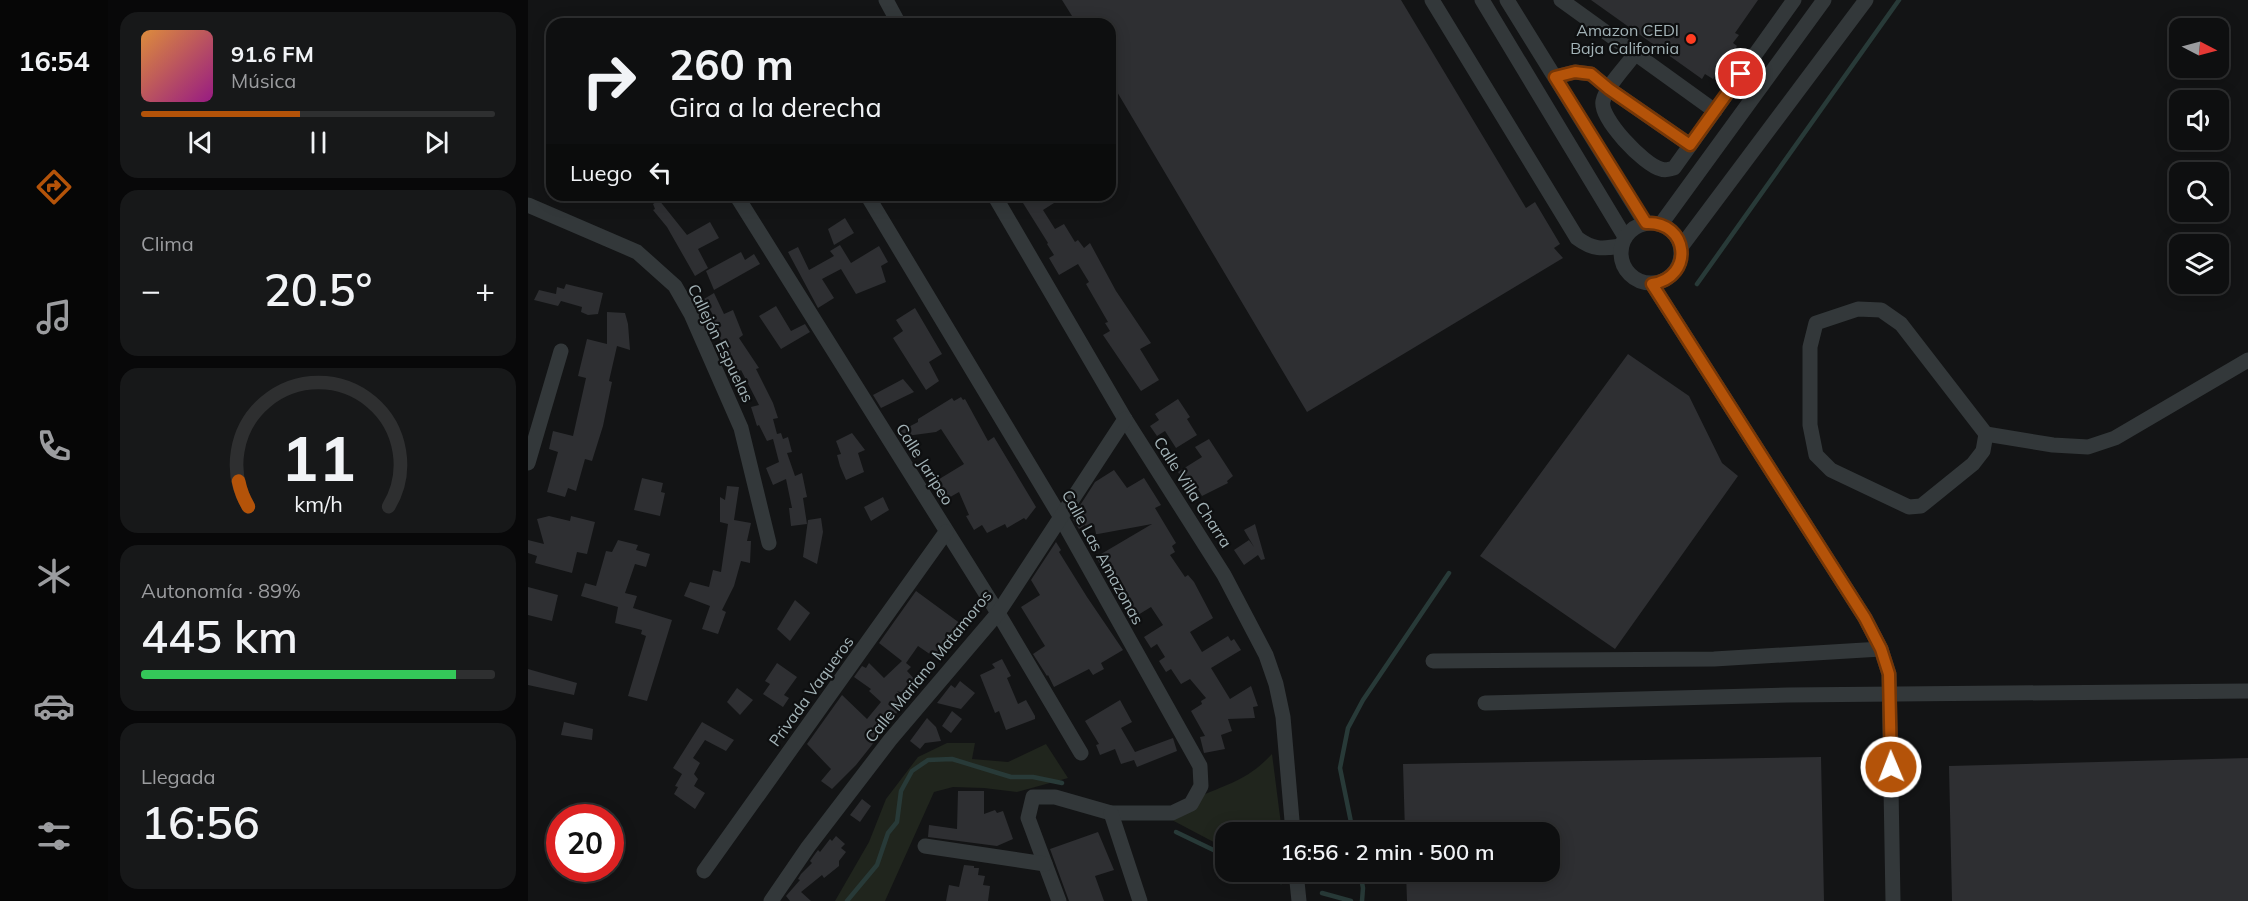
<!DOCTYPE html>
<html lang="es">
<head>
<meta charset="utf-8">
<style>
	:root { --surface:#0e0f10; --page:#171819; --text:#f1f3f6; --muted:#9b9c9f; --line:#2e2f30; --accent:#b45309 }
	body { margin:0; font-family:Mulish,sans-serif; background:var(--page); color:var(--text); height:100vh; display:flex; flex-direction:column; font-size:22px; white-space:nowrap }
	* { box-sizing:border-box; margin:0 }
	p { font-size:20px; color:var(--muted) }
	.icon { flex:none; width:33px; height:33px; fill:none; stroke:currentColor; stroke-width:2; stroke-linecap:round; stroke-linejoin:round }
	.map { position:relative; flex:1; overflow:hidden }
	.drawer { display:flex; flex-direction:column; gap:12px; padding:12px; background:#080809; width:420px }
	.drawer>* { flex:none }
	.top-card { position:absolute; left:18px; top:18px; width:570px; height:183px; border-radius:18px; box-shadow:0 3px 15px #0003,0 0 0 2px var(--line); background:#0e0f10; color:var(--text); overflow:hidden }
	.needle { width:39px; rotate:96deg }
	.fabs { position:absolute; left:1641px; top:18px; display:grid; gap:12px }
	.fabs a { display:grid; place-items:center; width:60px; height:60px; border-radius:12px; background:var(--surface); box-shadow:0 3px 15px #0003,0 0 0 2px var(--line); font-size:30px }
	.speed { position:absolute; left:18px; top:804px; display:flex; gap:12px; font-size:30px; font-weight:700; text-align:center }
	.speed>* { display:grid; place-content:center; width:78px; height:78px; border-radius:50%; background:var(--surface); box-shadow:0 3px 15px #0003,0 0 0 2px var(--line); line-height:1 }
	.speed .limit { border:9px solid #d22; background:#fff; color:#111 }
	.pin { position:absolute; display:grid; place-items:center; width:51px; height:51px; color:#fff; margin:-26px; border:3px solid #fff; border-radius:50%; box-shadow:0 2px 6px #0007 }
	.me { position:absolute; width:66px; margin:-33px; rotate:359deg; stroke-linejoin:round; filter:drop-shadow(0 0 4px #0008) }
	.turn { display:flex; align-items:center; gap:21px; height:126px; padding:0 24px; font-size:27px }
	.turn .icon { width:78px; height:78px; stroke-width:2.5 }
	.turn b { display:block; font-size:42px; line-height:51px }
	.then { display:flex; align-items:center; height:57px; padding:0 24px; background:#0003; gap:12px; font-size:22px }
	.big { font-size:45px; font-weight:600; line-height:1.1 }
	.drawer .card { flex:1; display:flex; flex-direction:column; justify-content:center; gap:9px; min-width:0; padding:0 21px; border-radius:18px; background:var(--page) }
	.drawer .dial { align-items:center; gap:0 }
	.dial svg { height:156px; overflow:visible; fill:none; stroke:var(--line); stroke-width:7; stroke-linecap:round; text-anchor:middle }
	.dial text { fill:var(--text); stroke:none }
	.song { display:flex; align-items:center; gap:18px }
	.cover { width:72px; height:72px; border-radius:9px; background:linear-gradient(135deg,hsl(30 70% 55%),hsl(310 70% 35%)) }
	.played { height:6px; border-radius:3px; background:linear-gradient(90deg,var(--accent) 45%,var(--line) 45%) }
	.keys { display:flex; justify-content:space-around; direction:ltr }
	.heat { display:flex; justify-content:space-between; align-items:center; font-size:33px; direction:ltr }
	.charge { height:9px; border-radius:4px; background:linear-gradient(90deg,#34c759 89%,var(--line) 0) }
	.trip { position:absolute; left:687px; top:822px; width:345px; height:60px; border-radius:18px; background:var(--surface); box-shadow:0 3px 15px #0003,0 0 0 2px var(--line); font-weight:600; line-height:60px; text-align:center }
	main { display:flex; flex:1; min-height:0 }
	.tabs { display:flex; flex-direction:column; width:108px; justify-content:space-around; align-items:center; background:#060606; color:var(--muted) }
	.tabs .icon { width:42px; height:42px }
	.tabs .selected { color:var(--accent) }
	.tabs b { font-size:27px; color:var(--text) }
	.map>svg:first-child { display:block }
</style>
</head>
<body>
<main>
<nav class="tabs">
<b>16:54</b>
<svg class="icon selected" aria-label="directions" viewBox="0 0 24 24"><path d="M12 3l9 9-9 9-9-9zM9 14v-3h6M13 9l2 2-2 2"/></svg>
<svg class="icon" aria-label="music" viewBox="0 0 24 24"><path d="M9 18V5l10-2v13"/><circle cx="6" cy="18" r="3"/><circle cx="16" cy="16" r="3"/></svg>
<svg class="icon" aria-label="phone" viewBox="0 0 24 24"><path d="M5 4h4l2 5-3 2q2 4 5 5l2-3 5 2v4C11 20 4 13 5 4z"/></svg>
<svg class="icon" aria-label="climate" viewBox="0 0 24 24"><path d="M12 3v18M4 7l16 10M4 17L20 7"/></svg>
<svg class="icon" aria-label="car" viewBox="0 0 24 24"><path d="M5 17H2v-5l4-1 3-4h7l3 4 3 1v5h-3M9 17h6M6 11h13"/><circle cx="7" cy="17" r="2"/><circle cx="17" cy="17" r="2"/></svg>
<svg class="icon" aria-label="filters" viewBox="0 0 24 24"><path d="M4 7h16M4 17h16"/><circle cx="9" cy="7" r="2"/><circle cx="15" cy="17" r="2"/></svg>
</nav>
<section class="drawer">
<div class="card">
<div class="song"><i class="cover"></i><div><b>91.6 FM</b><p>Música</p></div></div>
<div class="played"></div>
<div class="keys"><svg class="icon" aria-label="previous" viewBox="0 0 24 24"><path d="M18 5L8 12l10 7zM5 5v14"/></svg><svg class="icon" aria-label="pause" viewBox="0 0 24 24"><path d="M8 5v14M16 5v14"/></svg><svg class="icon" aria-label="next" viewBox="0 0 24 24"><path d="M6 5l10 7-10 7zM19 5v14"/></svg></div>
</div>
<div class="card"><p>Clima</p>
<div class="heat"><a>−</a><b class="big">20.5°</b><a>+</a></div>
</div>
<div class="card dial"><svg viewBox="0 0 100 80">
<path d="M14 69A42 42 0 1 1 86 69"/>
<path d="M14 69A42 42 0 0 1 9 56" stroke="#b45309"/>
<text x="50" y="56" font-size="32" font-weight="700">11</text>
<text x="50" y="72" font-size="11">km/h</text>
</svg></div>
<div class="card"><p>Autonomía · 89%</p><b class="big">445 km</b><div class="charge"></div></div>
<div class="card"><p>Llegada</p><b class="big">16:56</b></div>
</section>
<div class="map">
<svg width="1720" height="901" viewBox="0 0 1720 901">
	<rect width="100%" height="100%" fill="#131415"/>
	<g fill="#20251d">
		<polygon points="419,743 447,743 444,759 480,762 518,744 540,778 489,792 456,788 425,787 406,792 357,901 307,901 341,842 358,799 390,757"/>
		<path d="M744,754L754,832H698L697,848L642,819C650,812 658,802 668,798C699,784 719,781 744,754Z"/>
	</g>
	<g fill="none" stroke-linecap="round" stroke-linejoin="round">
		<g stroke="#283a38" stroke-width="4.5">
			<polyline points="1169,284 1371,0"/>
			<polyline points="648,832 698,856"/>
			<polyline points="825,832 812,768 820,728 835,700 921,573"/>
			<polyline points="731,872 753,882"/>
			<polyline points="832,872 835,888 834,901"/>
			<polyline points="794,893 823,901"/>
			<polyline points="319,901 349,865 360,833 369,822 373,791 384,771 400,760 424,759 483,777 505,777 534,783"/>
		</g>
	</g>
	<g fill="#2e2f32">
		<polygon points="534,0 873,0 998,208 1007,202 1032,244 1026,248 1035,258 779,412 582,80 582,24 549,24"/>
		<polygon points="1063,0 1230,0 1207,33 1211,35 1205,43 1209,46 1185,79 1177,74 1174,79"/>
		<polygon points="490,195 521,195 526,203 515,210 527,229 536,224 547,242 550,240 556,248 562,243 588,291 623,343 612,349 631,380 613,391 575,335 582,331 577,323 580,322 558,284 561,282 550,264 531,275 521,258 526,255 519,244 520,243"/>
		<polygon points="131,200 159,235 182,222 191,238 170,249 180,268 167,276 139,227 125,210 127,209 125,204"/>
		<polygon points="317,218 326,233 306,245 300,229"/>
		<polygon points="312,245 323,263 351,246 360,262 353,266 358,282 328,294 313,269 294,279 306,298 290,308 260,252 270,247 281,270 306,256 302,251"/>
		<polygon points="213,252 217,260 226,254 232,264 186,290 178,271"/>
		<polygon points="38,284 75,293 70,314 60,315 53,312 54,307 33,301 30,306 6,300 11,290 28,294 29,287 36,289"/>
		<polygon points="186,293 196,314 205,310 215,335 211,338 231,368 228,369 245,403 250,418 245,419 249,434 253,433 255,439 260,437 264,452 259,453 267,476 274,473 279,497 275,498 279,524 263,526 261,508 264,508 258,479 245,485 238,468 251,462 245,439 239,441 231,425 229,426 223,407 231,405 213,370 210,372 197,353 190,332 188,333 181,316 185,315 176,299"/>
		<polygon points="248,306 263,331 277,324 282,332 253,349 231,316"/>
		<polygon points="387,308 414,354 401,362 411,381 398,390 365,338 375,331 368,320"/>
		<polygon points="79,312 97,313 100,324 102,350 89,346 81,381 84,382 75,426 64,461 57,459 48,491 40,488 37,497 19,492 30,452 21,449 25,431 45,436 58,378 50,376 59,339 79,344"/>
		<polygon points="1100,354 1161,396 1194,463 1210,476 1087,649 952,556"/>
		<polygon points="375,379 386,392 353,408 345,395"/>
		<polygon points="433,397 435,400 437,399 460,441 466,437 508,507 498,520 496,518 479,528 477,524 459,533 454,525 446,530 438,516 441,515 431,492 417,500 408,481 436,464 413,429 408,432 371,437 369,433 390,422 390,419 424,398 426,401"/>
		<polygon points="650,399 662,417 659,419 669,435 648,448 637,431 629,436 622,426 631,420 627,414"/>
		<polygon points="324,433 337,450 330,453 336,472 318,480 312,466 309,455 313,454 308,441"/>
		<polygon points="681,439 705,476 699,481 700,483 674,496 668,486 661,490 650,472 674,457 667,447"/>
		<polygon points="586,470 599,488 616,478 633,505 627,508 648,543 644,546 647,552 642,555 657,577 660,575 666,582 685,618 662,632 674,652 700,636 703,641 706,639 713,650 683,668 702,699 723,686 730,706 725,707 727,718 700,719 704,731 693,735 697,749 676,753 672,737 677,736 663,711 674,704 673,701 678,698 662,679 653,684 643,669 638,672 631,661 637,657 629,644 623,648 616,637 635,625 623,607 605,618 568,557 624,524 570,534 568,534 566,524 559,528 557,525 551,529 544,518 567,482"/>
		<polygon points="114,478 135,483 133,492 137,493 132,516 106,510"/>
		<polygon points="199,486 211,487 206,520 223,523 219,541 223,541 222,563 213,561 206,586 194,610 198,612 190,634 174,629 182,606 156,596 162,582 181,587 185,570 193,572 200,524 192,522 192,497 197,500"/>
		<polygon points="355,497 361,510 343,521 336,507"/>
		<polygon points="21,516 42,521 43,516 67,522 59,554 49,552 44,573 7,563 9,556 0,553 0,540 16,544 9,519"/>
		<polygon points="293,518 295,532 289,564 275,557 280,520"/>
		<polygon points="727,524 737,559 733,560 730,555 716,565 706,550 721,540 726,547 716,530"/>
		<polygon points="90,540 110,545 108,550 122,554 118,567 107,564 97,593 109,596 105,608 144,620 119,701 100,696 118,636 113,634 114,630 87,623 90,607 53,596 57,583 68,586 78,551 84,552"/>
		<polygon points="528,542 533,550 531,552 559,597 595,650 573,663 576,669 565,675 561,669 526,687 520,675 519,676 505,654 517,646 493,607 512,595 503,580"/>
		<polygon points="0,587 30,595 24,621 0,615"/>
		<polygon points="388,591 433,624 409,659 390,646 378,663 383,667 379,671 389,682 378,694 369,691 375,697 366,706 370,710 367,716 328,765 304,789 293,781 303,769 279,744 314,695 339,719 353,702 341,691 343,689 326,677 334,666 338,668 341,663 356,678 374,661 351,643"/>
		<polygon points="267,600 282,613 262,641 249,629"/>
		<polygon points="474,659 483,676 479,678 490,704 498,700 507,716 507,719 478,730 471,711 467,713 452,675 467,668 464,664"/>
		<polygon points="249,663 269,677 256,695 261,698 255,707 235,694 242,684 237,681"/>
		<polygon points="0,669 49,683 46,695 0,685"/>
		<polygon points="432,681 447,693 433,709 409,703 423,685 427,688"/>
		<polygon points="209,688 225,700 212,715 199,702"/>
		<polygon points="592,700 604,722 593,728 607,752 645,738 649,751 609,767 606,760 593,764 587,749 572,755 568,745 571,744 557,721"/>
		<polygon points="424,711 434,719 423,733 414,726"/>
		<polygon points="399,718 408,727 413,741 397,743 392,749 382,741"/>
		<polygon points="36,722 65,729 64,740 33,735"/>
		<polygon points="174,722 206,740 198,751 177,740 165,758 172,763 166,774 170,779 166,786 177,793 167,809 146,794 150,787 147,786 154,774 145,768"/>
		<polygon points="1293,757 1296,901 879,901 878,872 1022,872 1022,832 877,832 875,764"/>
		<polygon points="1720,758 1720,901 1424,901 1421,766"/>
		<polygon points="430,791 456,791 456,814 467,810 469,813 475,811 485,839 469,846 400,837 401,825 429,829"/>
		<polygon points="334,799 343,806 332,822 322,815"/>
		<polygon points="570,832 586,870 567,876 576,901 541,901 522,849"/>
		<polygon points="308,836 317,844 313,848 318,852 311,861 311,866 296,878 294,875 273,892 283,901 262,901 258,896 272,880 270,879 273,874 284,863 282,861 287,854 290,850 292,852 302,839 304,841"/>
		<polygon points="436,865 446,866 446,868 451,868 450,875 457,876 455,885 462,886 460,901 418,901 421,885 431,887"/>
	</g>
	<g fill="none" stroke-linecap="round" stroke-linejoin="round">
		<g stroke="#33383a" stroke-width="15">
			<polyline points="358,0 371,24"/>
			<path d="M904,0L1049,238C1065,250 1074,249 1093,246"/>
			<polyline points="954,0 1097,237"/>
			<polyline points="979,0 1117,223"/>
			<polyline points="1033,0 1187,111"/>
			<path d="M1106,55C1097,68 1079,85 1075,101C1071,118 1116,165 1133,169C1138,171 1141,169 1146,168L1266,0"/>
			<polyline points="1027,77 1047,72 1063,74 1081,89 1162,145"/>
			<polyline points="208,195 470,613 553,753"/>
			<polyline points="339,195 532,516 672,766 673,786 663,804 644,813 583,813 527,797 505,797 500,818 531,901"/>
			<polyline points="466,195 597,419 696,575 738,655 748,684 755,717 765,832"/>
			<polyline points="0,205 109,252 147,286 163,314 213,428 241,543"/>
			<circle cx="1123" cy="253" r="30"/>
			<polyline points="1133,224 1296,0"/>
			<polyline points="1153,247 1338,0"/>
			<polyline points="1124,284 1337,618 1353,649 1361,674 1365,901"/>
			<polyline points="1458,434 1373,324 1353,310 1330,309 1288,323 1282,347 1282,425 1288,455 1303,470 1381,507 1393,506 1445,464 1455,451 1458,434 1525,445 1560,447 1587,438 1720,360"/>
			<polyline points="0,463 33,351"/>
			<polyline points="905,661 1186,659 1353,649"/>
			<polyline points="957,703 1260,695 1720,691"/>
			<polyline points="583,813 612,901"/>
			<polyline points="397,846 517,864"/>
			<polyline points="176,871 418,532"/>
			<polyline points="768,872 771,901"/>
			<polyline points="243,901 280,847 362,740 470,613 597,419"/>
		</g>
	</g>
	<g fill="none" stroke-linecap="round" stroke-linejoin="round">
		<g stroke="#753606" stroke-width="15">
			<path id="route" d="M1213,74L1162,145L1081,89L1063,74L1047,72L1027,77L1118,223C1161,221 1167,277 1124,284L1337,618L1353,649L1361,674L1363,767"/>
		</g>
		<use href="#route" stroke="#b45309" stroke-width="10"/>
	</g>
	<circle fill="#ff3d21" stroke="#0e0f10" stroke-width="2" cx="1163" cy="39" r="6"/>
	<g text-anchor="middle" stroke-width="4.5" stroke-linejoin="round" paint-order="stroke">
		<g font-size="16" fill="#a3b3b7" stroke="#0e0f10" text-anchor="end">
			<text x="1151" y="36">Amazon CEDI<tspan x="1151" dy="18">Baja California</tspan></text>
		</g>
		<g font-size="16" fill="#a3b3b7" stroke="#0e0f10">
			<text transform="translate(193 343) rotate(64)" y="6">Callejón Espuelas</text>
			<text transform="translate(397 464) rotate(58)" y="6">Calle Jaripeo</text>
			<text transform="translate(665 492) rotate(57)" y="6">Calle Villa Charra</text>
			<text transform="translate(575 557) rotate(61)" y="6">Calle Las Amazonas</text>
			<text transform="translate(400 666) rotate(-51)" y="6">Calle Mariano Matamoros</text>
			<text transform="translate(283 691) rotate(-54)" y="6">Privada Vaqueros</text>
		</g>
	</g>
</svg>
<div class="fabs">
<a><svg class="needle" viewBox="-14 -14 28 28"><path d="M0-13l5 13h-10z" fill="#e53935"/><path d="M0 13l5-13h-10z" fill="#9b9c9f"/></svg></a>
<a><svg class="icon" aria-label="sound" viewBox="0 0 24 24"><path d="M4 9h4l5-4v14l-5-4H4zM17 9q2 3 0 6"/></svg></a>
<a><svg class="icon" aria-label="search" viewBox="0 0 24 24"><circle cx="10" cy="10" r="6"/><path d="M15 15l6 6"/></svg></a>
<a><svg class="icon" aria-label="layers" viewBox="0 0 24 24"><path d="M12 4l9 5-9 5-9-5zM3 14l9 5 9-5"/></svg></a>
</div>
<div class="speed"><div class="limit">20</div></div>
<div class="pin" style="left:1213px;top:74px;background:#d93025"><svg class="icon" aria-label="arrive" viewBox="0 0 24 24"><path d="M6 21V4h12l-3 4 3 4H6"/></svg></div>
<svg class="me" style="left:1363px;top:767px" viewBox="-20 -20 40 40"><circle r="17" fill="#b45309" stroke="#fff" stroke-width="3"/><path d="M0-11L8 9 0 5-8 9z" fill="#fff"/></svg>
<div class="trip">16:56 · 2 min · 500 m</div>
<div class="top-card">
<div class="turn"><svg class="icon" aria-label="right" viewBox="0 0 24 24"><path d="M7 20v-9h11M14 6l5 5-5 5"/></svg><div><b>260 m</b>Gira a la derecha</div></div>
<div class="then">Luego<svg class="icon" aria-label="left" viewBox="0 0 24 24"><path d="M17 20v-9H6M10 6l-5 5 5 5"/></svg></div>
</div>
</div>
</main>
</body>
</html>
